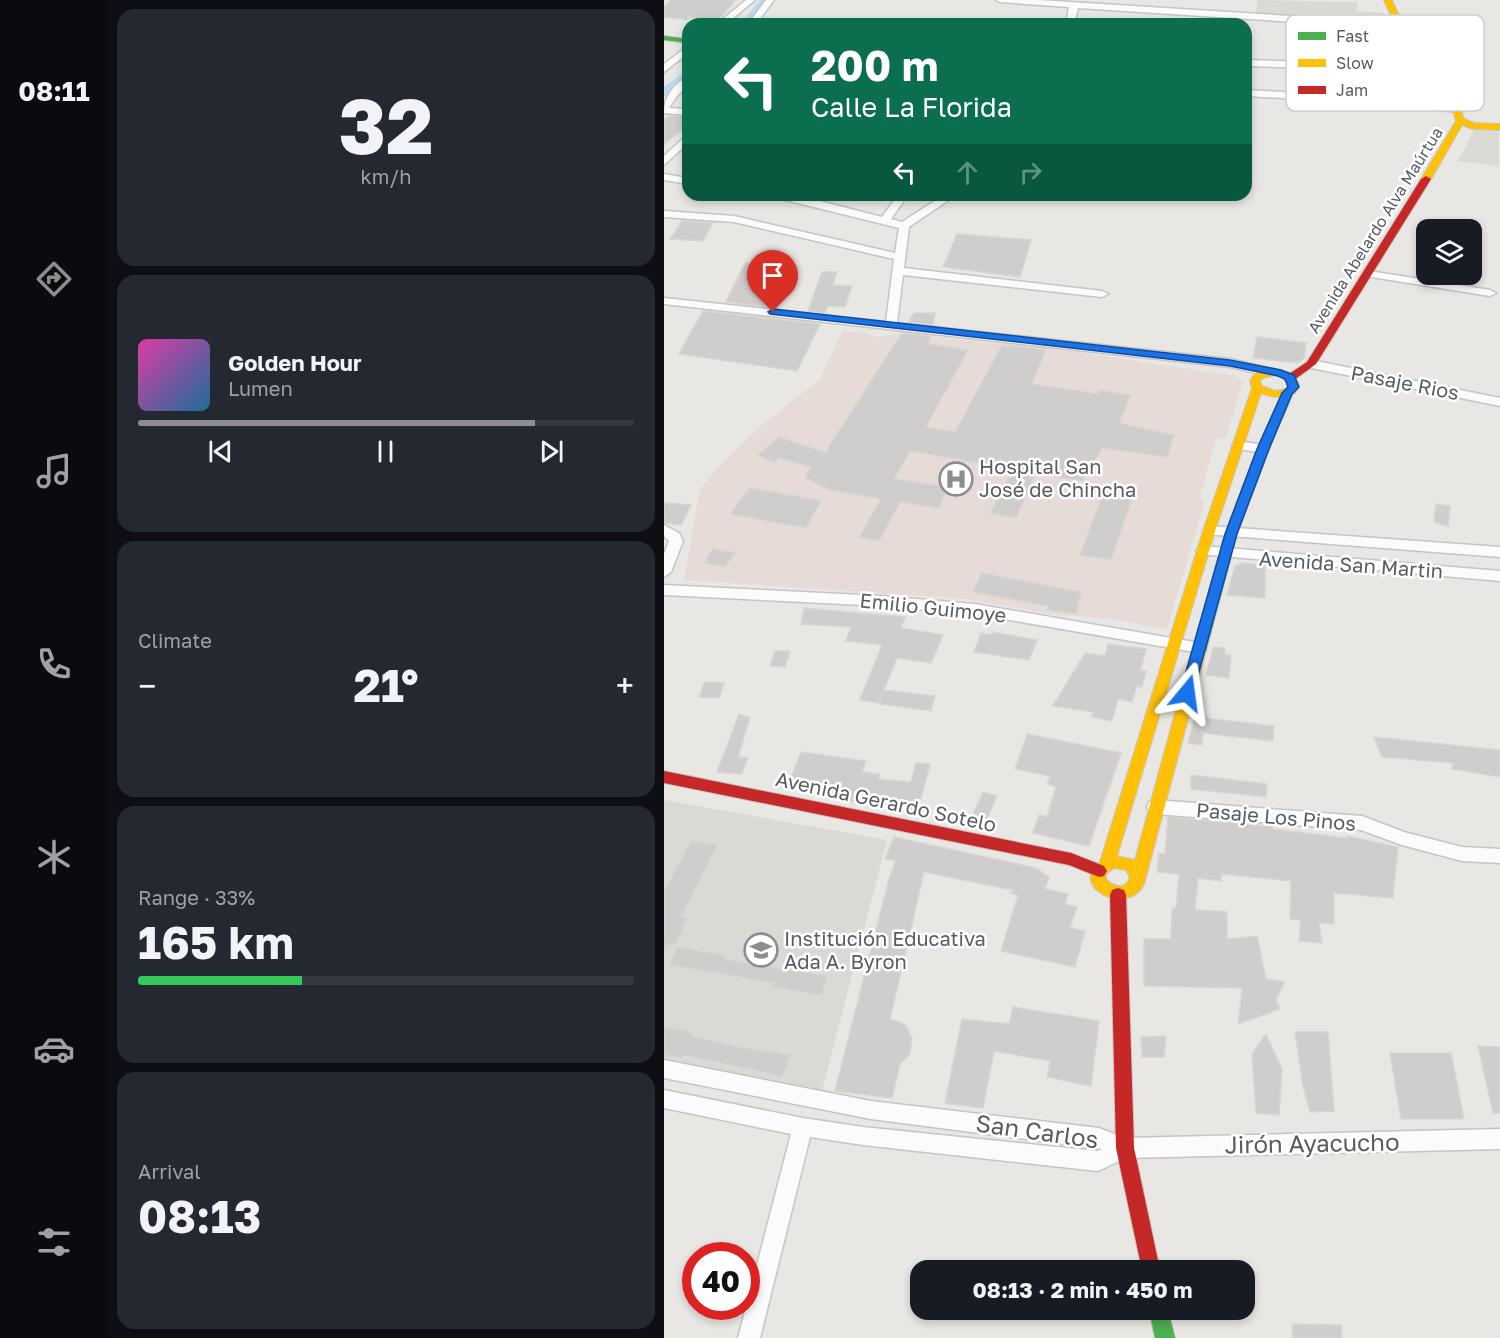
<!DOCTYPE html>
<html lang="en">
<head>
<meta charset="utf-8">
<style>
	:root { --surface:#171b24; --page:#242831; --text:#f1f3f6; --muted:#9ea1a6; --line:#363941; --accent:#8b8d8e }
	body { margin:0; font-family:"Golos Text",sans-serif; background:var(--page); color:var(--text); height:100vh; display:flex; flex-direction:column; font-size:22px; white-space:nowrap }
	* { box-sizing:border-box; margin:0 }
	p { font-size:20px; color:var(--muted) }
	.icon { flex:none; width:33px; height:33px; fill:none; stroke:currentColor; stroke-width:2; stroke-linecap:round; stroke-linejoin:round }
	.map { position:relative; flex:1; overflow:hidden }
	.details { display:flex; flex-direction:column; gap:9px; padding:9px; background:#0d0f14; width:556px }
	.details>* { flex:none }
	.hud { position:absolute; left:18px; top:18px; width:570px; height:183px; border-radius:18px; box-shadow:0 3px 9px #0003; background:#0b6e4f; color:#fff; overflow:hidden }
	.tools { position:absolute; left:752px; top:219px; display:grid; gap:12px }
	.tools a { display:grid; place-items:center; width:66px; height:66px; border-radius:12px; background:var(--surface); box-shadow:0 3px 9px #0003; font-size:30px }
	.speed { position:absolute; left:18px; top:1242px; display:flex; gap:12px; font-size:30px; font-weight:700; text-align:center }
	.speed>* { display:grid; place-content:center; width:78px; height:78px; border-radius:50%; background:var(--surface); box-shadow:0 3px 9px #0003; line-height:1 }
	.speed .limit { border:9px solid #d22; background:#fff; color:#111 }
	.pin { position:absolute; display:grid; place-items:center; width:51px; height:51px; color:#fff; margin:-62px -26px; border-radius:50% 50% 50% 0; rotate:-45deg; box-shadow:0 0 6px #0007 }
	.pin .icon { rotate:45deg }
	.me { position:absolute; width:66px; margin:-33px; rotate:16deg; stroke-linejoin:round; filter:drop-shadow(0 0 4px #0008) }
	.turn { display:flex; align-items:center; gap:21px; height:126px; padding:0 30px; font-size:27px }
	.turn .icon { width:78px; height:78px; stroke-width:2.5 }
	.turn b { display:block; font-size:42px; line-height:51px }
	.lanes { display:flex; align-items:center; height:57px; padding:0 30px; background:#0003; justify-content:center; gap:30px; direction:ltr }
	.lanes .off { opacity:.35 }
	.big { font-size:45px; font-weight:700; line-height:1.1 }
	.details .widget { flex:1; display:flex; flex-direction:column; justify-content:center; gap:9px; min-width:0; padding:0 21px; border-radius:18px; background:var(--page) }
	.details .dial { align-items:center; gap:0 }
	.dial b { font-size:78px; line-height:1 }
	.song { display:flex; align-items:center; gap:18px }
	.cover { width:72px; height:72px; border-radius:9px; background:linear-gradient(135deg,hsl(320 70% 55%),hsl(200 70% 35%)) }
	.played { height:6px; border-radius:3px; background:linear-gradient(90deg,var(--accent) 80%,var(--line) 80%) }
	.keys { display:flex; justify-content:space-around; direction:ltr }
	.heat { display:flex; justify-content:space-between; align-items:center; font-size:33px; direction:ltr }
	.charge { height:9px; border-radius:4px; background:linear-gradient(90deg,#34c759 33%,var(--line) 0) }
	.trip { position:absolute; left:246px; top:1260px; width:345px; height:60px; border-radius:18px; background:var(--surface); box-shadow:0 3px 9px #0003; font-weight:700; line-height:60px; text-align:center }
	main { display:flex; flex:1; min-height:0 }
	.dock { display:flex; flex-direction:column; width:108px; justify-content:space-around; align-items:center; background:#090b0e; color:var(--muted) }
	.dock .icon { width:42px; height:42px }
	.dock .on { color:var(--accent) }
	.dock b { font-size:27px; color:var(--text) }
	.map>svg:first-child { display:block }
</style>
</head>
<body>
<main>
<nav class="dock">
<b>08:11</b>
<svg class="icon on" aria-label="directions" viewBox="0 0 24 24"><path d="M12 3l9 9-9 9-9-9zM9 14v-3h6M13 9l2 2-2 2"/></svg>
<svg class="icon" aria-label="music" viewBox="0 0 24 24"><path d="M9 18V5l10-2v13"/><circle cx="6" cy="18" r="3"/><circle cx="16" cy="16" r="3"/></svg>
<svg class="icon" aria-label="phone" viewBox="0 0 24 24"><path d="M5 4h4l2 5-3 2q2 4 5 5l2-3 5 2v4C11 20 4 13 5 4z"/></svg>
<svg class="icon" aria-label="climate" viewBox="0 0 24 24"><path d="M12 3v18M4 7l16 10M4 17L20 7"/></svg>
<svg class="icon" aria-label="car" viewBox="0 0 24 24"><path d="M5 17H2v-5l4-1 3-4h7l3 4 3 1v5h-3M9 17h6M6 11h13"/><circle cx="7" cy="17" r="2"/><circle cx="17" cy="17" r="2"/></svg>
<svg class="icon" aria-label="filters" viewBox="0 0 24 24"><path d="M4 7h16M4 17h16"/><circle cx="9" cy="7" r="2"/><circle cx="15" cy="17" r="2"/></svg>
</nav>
<section class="details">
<div class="widget dial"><b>32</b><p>km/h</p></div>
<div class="widget">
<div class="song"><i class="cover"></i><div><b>Golden Hour</b><p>Lumen</p></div></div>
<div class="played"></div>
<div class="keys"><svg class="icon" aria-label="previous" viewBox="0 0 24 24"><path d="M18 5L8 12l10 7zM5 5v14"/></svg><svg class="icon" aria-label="pause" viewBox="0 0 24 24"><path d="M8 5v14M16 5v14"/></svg><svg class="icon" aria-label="next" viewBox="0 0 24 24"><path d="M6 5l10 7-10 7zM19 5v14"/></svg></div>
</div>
<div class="widget"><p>Climate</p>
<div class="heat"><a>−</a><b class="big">21°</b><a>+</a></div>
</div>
<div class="widget"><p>Range · 33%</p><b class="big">165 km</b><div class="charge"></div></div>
<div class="widget"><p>Arrival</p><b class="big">08:13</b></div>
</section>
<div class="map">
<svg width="836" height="1338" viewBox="0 0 836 1338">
	<rect width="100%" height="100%" fill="#e8e7e3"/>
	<g fill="#dbd9d3">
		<polygon points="594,0 693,2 693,11 720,13 721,19 710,23 591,15"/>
		<polygon points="810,130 835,132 835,166 794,161"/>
		<polygon points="0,800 223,840 158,1091 0,1060"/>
	</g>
	<polygon fill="#e7dbd8" points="179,331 202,333 213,337 235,334 388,348 572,376 579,382 562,437 552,440 536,496 540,504 503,629 447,619 386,614 303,599 20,580 36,489 52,470 98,425 155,380"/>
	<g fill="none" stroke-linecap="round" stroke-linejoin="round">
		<g fill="#badaef" fill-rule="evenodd">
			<polygon points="96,0 107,0 88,24 76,24"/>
			<polygon points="24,69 24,78 0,97 0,87"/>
		</g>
	</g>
	<g fill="#cfcecc" stroke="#d7d6d2" stroke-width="1.5">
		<polygon points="7,0 72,0 54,20 24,17 24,20 0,17 0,7"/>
		<polygon points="5,116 24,117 24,125 0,144 0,120"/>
		<polygon points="18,221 26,221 49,223 39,241 6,239"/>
		<polygon points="293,234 367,240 356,277 279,267"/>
		<polygon points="81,263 113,263 107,278 127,279 112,308 62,302"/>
		<polygon points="158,272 173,272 169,285 188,286 181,307 164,306 161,313 144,311"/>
		<polygon points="39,311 156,324 133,371 15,354"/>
		<polygon points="250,313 271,313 269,325 245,322"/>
		<polygon points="238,333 266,336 265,344 304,350 262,427 291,432 338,345 382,349 368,384 434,394 435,390 467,395 455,423 510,435 503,457 438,448 419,481 372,473 352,518 326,513 349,469 246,451 230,479 284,487 275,508 236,502 215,541 195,537 217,499 166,490 141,478 147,467 115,458 110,463 94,455 115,437 163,453 165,446"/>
		<polygon points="593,337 642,343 640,358 634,363 589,358"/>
		<polygon points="86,488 133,496 157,501 142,528 66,514"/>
		<polygon points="439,493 468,498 447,560 416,555"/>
		<polygon points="0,503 27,505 17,525 0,523"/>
		<polygon points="772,504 786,506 784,526 770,522"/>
		<polygon points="49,548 71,553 61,567 41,563"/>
		<polygon points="579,563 601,565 601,598 563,595 571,566"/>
		<polygon points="318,573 417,592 412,614 383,610 384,606 309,592"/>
		<polygon points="140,608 241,617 237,628 279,635 267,663 233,658 220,690 271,696 267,711 215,704 219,692 214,703 196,700 218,645 182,641 187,627 137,624"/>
		<polygon points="328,632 373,640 365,660 310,652 317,633 327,635"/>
		<polygon points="444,644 482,649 477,670 482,671 478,687 473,686 468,702 454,699 448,721 428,717 429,712 389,706 421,653 441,656"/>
		<polygon points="549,647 561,648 561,655 567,655 565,678 542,675"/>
		<polygon points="111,651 126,651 121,667 106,666"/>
		<polygon points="41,682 60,683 55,698 35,697"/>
		<polygon points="75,714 86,718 74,757 84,758 78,774 53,772"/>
		<polygon points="531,717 610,726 609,741 539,733 538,745 524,743"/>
		<polygon points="363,734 457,753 425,846 369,833 375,815 383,817 392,787 383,784 386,776 351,769"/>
		<polygon points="710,737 836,750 836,777 788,769 789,763 718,757"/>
		<polygon points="137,752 202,761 198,772 216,774 214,779 247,782 252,763 266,764 254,810 186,801 187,799 174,797 178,786 126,780"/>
		<polygon points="527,775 603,784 602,797 527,789"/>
		<polygon points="319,792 333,796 321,824 306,821"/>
		<polygon points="504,817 608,826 608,829 683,838 683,836 734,847 729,898 670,893 670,924 655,923 658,943 635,941 637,920 626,919 627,881 558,874 557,881 534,878 531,910 563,912 563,939 593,936 602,979 621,982 612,999 616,1009 574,1024 578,988 480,986 480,939 507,939 508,908 512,908 515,874 493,872 495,853 501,854"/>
		<polygon points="230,837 372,868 385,877 381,889 404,894 401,904 413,907 406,928 421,931 411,967 337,951 354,895 346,893 349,890 260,872 226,1019 241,1024 248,1038 246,1054 236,1064 228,1098 171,1091 226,875 232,861 221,859"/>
		<polygon points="27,840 53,845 17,917 23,918 12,945 4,944 0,952 0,892"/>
		<polygon points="13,947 62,955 60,959 164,976 157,995 108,987 110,983 5,965"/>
		<polygon points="349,1007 435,1021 427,1086 383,1077 386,1061 330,1051 319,1108 281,1103 298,1019 345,1024"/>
		<polygon points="0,1027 29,1032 27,1036 75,1047 127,1055 118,1076 20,1055 19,1058 0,1055"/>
		<polygon points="631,1032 664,1032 670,1111 646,1112 639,1086"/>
		<polygon points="602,1034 618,1069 615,1115 592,1113 588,1054"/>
		<polygon points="502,1036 500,1057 478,1057 477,1037"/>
		<polygon points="814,1046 836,1047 836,1113 829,1113"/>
		<polygon points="726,1053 787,1053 800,1119 737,1119"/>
		<polygon points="628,1324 678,1325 677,1338 629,1338"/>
	</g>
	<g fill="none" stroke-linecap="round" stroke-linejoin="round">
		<g stroke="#c5c5c5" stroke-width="3">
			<g id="street">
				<polygon points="82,0 91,0 62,24 53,24"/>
				<polygon points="102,0 110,0 92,24 84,24"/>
				<polygon points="332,0 374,0 737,23 741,26 737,29 414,8 410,24 402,24 405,7 336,2"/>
				<polygon points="276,20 301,21 305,24 272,24"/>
				<polygon points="24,46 24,53 0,72 0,64"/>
				<polygon points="582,60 773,66 777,69 773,72 582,66"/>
				<path d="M24,77V85L13,96L5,108L24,109V115L0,113C0,97 9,84 24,77Z"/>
				<polygon points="582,90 706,97 793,106 798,109 793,112 706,103 582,96"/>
				<polygon points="24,134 24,143 0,165 0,156"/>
				<polygon points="0,174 24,178 24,184 0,180"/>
				<polygon points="101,195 140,197 218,217 234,195 244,195 227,219 238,222 280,195 292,195 245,227 240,268 438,291 444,294 438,297 239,275 233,323 566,359 609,369 611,372 605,376 566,367 0,304 0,298 222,322 230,259 70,222 0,217 0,211 70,216 231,253 235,228"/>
				<polygon points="705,271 826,290 832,293 826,296 701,276 701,272"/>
				<polygon points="647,360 836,398 836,406 643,367 641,364"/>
				<polygon points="574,441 599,445 605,449 599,453 569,448 568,445"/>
				<polygon points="0,525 15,533 19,541 7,572 0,577 0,554 5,541 0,536"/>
				<polygon points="545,526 836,547 836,557 540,534 538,531"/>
				<polygon points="539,546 836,571 836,581 534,554 532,551"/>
				<polygon points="0,585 218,596 311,604 536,643 543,648 536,653 311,614 218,606 0,595"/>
				<polygon points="491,800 698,816 740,832 798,847 836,849 836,863 798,861 738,845 697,830 491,814 485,812 483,807 485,802"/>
				<polygon points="0,1060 207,1101 435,1128 461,1138 836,1129 836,1149 462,1158 434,1171 199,1145 146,1137 96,1338 74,1338 127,1134 0,1108 0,1090 139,1118 199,1127 433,1151 438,1149 207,1119 0,1078"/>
			</g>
		</g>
		<g stroke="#c5c5c5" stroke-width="2">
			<g id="fast">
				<polygon points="0,36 24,39 24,43 0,40"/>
				<polygon points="624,390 629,393 605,449 573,534 542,651 540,654 530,654 528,651 561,534 593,449 619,393"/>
				<polygon points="485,1310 504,1310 511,1338 491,1338"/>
			</g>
		</g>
		<g stroke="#c5c5c5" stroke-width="2">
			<g id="slow">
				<path d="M720,0H728C737,25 756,40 772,60C785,78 793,99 800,119L810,123L836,124V130L809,129L798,125L767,179L762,182L757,179L792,121C786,100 778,78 764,61C748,41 729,25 720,0Z"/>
				<path d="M611,369L626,373L635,384L631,393C617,397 610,399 597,393L551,531L453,856L471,860L528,651L530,648H540L542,651L480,884C463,918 404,886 436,862L539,531L588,388L586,381L591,373ZM611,375L618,377L624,384L622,389L611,391L598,386L596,381L599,378ZM450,868L462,870L466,877C462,890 450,888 442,879V874Z"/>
			</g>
		</g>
		<g stroke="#c5c5c5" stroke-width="2">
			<g id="jam">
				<polygon points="762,176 767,179 652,364 630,380 622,380 622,376 643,362 757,179"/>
				<polygon points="0,771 407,853 440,866 443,871 440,876 435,877 405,865 0,783"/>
				<polygon points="454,888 460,890 462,895 470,1148 496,1270 478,1270 452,1148 446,895 448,890"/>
			</g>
		</g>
		<use href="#street" fill="#fcfbfb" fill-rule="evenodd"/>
		<use href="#fast" fill="#4caf50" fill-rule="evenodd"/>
		<use href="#slow" fill="#ffc107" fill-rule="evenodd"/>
		<use href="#jam" fill="#c62828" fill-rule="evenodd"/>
	</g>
	<polygon fill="#1a73e8" stroke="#114b97" stroke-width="1.5" points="109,309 566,360 617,370 630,375 635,387 628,394 605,449 573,534 528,697 523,698 516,693 561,534 593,449 618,393 624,387 621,379 614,376 566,366 106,314 104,312"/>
	<defs>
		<g id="hospital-ring" transform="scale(1.725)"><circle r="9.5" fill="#fff" stroke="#8b8d8e" stroke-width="1.5"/><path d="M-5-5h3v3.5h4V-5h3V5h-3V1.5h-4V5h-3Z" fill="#8b8d8e"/></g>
		<g id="school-ring" transform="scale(1.725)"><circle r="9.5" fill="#fff" stroke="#8b8d8e" stroke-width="1.5"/><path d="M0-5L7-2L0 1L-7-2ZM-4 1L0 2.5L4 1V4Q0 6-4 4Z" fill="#8b8d8e"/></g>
	</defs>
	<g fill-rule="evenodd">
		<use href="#hospital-ring" x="292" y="479"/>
		<use href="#school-ring" x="97" y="950"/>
	</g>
	<g text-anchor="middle" stroke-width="5" stroke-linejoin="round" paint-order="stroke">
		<g font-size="16" fill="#595c60" stroke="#fff">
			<text transform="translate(711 230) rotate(-58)" y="6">Avenida Abelardo Alva Maúrtua</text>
		</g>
		<g font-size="20" fill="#595c60" stroke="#fff">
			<text transform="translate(741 383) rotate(11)" y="7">Pasaje Rios</text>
			<text transform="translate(687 565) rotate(4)" y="7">Avenida San Martin</text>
			<text transform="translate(269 608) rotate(6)" y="7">Emilio Guimoye</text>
			<text transform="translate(222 802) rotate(12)" y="7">Avenida Gerardo Sotelo</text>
			<text transform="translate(612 817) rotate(5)" y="7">Pasaje Los Pinos</text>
		</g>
		<g font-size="20" fill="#595c60" stroke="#fff" text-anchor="start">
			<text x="315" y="474">Hospital San<tspan x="315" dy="23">José de Chincha</tspan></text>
			<text x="120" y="946">Institución Educativa<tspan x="120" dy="23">Ada A. Byron</tspan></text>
		</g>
		<g font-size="24" fill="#595c60" stroke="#fff">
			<text transform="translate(373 1132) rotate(8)" y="8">San Carlos</text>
			<text transform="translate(648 1144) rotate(-1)" y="8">Jirón Ayacucho</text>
		</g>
	</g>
	<rect x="622" y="15" width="198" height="96" rx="9" fill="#fff" stroke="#cdcecf" stroke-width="1.5"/>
	<rect x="634" y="32" width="28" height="8" fill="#4caf50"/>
	<rect x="634" y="59" width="28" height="8" fill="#ffc107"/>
	<rect x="634" y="86" width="28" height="8" fill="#c62828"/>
	<g font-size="16" fill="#595c60">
		<text x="672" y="42">Fast</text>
		<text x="672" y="69">Slow</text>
		<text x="672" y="96">Jam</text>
	</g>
</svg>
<div class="tools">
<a><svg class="icon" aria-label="layers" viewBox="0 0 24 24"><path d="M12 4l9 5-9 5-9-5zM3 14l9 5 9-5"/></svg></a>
</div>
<div class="speed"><div class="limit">40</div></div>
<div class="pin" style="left:109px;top:312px;background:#d93025"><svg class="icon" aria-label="arrive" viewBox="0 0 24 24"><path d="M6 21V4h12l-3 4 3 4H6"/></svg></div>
<svg class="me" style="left:523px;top:693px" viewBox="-20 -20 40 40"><path d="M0-17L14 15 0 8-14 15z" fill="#1a73e8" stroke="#fff" stroke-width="4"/></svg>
<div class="trip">08:13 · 2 min · 450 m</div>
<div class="hud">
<div class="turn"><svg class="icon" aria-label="left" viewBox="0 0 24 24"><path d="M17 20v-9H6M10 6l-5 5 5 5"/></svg><div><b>200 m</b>Calle La Florida</div></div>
<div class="lanes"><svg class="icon" aria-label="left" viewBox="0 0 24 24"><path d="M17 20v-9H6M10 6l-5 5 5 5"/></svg><svg class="icon off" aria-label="ahead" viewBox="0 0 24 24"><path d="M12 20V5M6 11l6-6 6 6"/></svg><svg class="icon off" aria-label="right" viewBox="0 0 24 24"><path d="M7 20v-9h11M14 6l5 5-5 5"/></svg></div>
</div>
</div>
</main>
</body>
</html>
